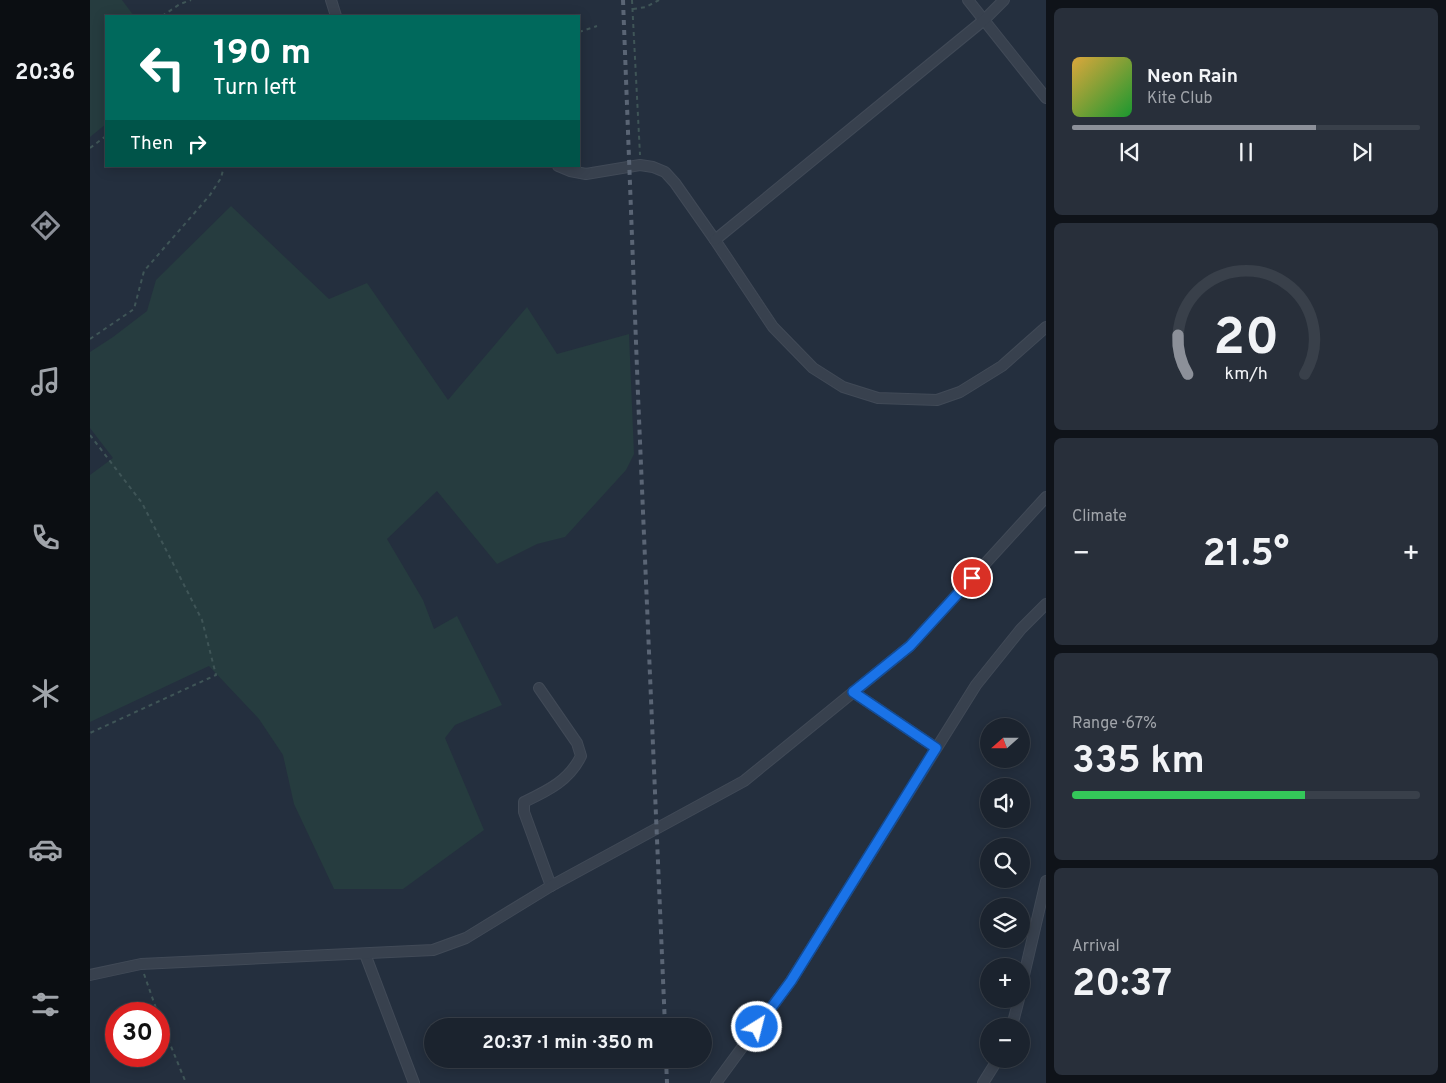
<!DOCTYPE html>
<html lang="en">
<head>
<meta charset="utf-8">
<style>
	:root { --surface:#1b232e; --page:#282f3a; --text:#f1f3f6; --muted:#a0a4aa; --line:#39404a; --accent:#8c9099 }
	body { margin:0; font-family:Overpass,sans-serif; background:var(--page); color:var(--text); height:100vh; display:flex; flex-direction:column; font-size:19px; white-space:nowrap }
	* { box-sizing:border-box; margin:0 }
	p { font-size:16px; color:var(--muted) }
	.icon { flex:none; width:28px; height:28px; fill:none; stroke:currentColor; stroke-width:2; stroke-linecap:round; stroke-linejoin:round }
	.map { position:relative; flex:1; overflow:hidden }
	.sheet { display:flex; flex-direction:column; gap:8px; padding:8px; background:#0f1319; width:400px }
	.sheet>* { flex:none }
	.guide { position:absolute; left:15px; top:15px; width:475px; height:152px; border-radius:0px; box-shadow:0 2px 12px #0003,0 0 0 1px var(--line); background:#00695c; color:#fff; overflow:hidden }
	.needle { width:32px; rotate:249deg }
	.controls { position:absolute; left:890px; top:718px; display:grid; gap:10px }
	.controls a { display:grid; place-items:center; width:50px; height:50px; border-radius:50%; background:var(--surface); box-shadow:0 2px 12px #0003,0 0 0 1px var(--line); font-size:25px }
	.speed { position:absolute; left:15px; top:1002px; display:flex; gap:10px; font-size:25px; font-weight:700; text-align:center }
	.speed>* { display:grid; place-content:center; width:65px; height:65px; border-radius:50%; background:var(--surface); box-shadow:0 2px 12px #0003,0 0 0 1px var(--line); line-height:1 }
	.speed .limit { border:8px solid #d22; background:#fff; color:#111 }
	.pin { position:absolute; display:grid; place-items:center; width:42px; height:42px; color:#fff; margin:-21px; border:2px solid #fff; border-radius:50%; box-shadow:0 1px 5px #0007 }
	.me { position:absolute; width:55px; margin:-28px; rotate:36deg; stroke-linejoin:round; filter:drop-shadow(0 0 4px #0008) }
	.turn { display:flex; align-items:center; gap:18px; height:105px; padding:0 25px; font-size:22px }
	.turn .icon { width:65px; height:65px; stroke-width:2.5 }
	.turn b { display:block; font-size:35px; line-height:42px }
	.then { display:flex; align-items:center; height:48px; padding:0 25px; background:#0003; gap:10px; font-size:19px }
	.big { font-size:38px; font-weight:700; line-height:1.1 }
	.sheet .widget { flex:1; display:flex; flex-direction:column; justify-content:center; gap:8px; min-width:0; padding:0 18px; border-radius:8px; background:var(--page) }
	.sheet .dial { align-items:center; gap:0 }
	.dial svg { height:130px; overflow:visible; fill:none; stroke:var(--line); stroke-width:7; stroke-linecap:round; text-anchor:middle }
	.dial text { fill:var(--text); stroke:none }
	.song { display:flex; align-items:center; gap:15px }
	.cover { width:60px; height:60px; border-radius:8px; background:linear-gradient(135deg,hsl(40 70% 55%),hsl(130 70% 35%)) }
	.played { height:5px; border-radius:2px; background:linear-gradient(90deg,var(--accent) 70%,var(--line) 70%) }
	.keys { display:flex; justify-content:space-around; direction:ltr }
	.heat { display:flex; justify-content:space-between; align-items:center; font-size:28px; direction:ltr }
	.charge { height:8px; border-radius:4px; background:linear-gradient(90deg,#34c759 67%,var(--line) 0) }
	.trip { position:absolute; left:334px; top:1018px; width:288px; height:50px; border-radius:25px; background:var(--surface); box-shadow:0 2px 12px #0003,0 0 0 1px var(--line); font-weight:700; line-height:50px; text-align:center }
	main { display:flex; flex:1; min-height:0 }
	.tab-bar { display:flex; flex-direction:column; width:90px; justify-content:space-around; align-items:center; background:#0b0e12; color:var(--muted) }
	.tab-bar .icon { width:35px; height:35px }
	.tab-bar .current { color:var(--accent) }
	.tab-bar b { font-size:22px; color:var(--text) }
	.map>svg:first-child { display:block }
</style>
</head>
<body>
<main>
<nav class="tab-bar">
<b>20:36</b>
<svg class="icon current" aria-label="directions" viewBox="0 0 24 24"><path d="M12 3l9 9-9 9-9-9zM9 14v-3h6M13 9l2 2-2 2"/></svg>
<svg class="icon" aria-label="music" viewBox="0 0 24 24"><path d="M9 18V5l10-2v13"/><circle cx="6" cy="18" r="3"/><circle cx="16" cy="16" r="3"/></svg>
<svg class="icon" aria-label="phone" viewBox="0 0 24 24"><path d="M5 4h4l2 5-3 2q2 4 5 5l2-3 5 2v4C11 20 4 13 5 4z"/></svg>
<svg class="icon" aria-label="climate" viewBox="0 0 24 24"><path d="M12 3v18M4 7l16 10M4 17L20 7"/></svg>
<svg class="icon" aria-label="car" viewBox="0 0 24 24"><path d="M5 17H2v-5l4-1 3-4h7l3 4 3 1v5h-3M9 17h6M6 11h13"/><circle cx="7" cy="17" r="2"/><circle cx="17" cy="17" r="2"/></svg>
<svg class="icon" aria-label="filters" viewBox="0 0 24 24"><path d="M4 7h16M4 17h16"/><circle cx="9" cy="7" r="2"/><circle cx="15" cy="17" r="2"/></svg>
</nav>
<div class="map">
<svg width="956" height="1083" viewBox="0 0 956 1083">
	<rect width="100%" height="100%" fill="#242f3e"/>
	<g fill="#263c3f">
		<polygon points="0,0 32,0 44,16 16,16 16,124 0,137"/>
		<polygon points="141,206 239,299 277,283 358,400 437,307 467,354 539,334 544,454 536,470 475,537 447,544 407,564 347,491 297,539 333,600 344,629 367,616 412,705 365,725 355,738 394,830 313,889 244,889 204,804 193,755 169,719 119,666 0,722 0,475 23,458 0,428 0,352 23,337 57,311 66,280"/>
	</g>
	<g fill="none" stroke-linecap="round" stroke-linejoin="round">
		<g stroke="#414a57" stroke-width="12">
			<g id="minor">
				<polyline points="241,0 246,16"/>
				<polyline points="878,0 956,98"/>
				<polyline points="468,166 480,171 496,174 550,165 563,167 575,172 585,183 625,240 683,327 723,368 753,387 788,398 847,400 870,392 912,366 956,327"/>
				<polyline points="625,240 894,20 914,0"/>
				<path d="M449,688L487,743L491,756C479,781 457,791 434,802V812L461,886"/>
				<polyline points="763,692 846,748"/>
				<polyline points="275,954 324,1083"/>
				<polyline points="0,975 51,964 343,950 376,938 461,886 654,781 820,646 956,497"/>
				<polyline points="931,988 956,881"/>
				<polyline points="922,1026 929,999"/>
				<polyline points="626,1083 701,981 886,685 931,629 956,604"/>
				<polyline points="893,1083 908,1059"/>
			</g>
		</g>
		<g stroke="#3f5557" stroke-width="2" stroke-dasharray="4 4" stroke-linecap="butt">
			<polyline points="542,0 550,155"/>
			<polyline points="543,9 556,7 569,0"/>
			<polyline points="72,16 90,4 101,0"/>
			<polyline points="489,32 507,26"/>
			<polyline points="0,148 16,136"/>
			<polyline points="0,339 44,309 54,271 120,195 131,178 134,166"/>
			<polyline points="0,435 52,503 112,620 126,675 0,733"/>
			<polyline points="54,974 68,1014"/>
			<polyline points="69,1017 96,1083"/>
		</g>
		<use href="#minor" stroke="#38414e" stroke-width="10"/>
		<g stroke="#5a6575" stroke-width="4" stroke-dasharray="5 5" stroke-linecap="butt">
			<polyline points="533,0 548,395 575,1026"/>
			<polyline points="576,1059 577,1083"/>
		</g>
	</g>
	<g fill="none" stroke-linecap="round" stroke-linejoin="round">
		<g stroke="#114b97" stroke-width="12">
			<polyline id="route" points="667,1027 701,981 846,748 763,692 820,646 882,578"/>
		</g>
		<use href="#route" stroke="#1a73e8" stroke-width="9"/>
	</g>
</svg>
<div class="controls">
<a><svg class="needle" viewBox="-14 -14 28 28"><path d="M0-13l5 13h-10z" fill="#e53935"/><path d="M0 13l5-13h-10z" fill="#a0a4aa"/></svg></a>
<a><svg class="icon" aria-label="sound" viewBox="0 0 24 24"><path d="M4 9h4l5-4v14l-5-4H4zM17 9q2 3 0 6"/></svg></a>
<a><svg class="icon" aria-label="search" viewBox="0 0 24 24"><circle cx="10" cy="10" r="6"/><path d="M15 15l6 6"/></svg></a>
<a><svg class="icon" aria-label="layers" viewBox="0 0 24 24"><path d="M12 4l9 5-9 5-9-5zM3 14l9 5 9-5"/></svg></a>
<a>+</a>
<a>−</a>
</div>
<div class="speed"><div class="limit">30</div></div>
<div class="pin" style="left:882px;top:578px;background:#d93025"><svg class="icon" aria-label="arrive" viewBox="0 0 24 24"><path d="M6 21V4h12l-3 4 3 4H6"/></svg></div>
<svg class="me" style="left:667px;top:1027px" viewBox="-20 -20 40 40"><circle r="17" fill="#1a73e8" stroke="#fff" stroke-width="3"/><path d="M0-11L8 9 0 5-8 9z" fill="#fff"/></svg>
<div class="trip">20:37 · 1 min · 350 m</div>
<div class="guide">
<div class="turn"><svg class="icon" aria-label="left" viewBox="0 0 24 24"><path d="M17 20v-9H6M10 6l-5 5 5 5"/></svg><div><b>190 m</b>Turn left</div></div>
<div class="then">Then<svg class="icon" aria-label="right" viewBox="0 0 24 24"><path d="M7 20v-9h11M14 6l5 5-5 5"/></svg></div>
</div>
</div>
<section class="sheet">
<div class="widget">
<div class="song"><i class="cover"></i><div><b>Neon Rain</b><p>Kite Club</p></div></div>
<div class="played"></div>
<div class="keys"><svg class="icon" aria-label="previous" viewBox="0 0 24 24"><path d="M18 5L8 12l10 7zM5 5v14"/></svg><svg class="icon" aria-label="pause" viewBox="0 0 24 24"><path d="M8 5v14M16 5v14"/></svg><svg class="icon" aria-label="next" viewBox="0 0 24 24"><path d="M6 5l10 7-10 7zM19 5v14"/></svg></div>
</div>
<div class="widget dial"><svg viewBox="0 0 100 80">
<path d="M14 69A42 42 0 1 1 86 69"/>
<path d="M14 69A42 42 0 0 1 8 45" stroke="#8c9099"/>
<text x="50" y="56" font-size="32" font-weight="700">20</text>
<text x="50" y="72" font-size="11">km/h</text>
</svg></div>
<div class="widget"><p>Climate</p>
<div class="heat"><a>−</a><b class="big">21.5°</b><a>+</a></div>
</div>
<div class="widget"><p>Range · 67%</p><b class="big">335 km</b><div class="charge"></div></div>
<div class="widget"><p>Arrival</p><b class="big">20:37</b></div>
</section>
</main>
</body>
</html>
